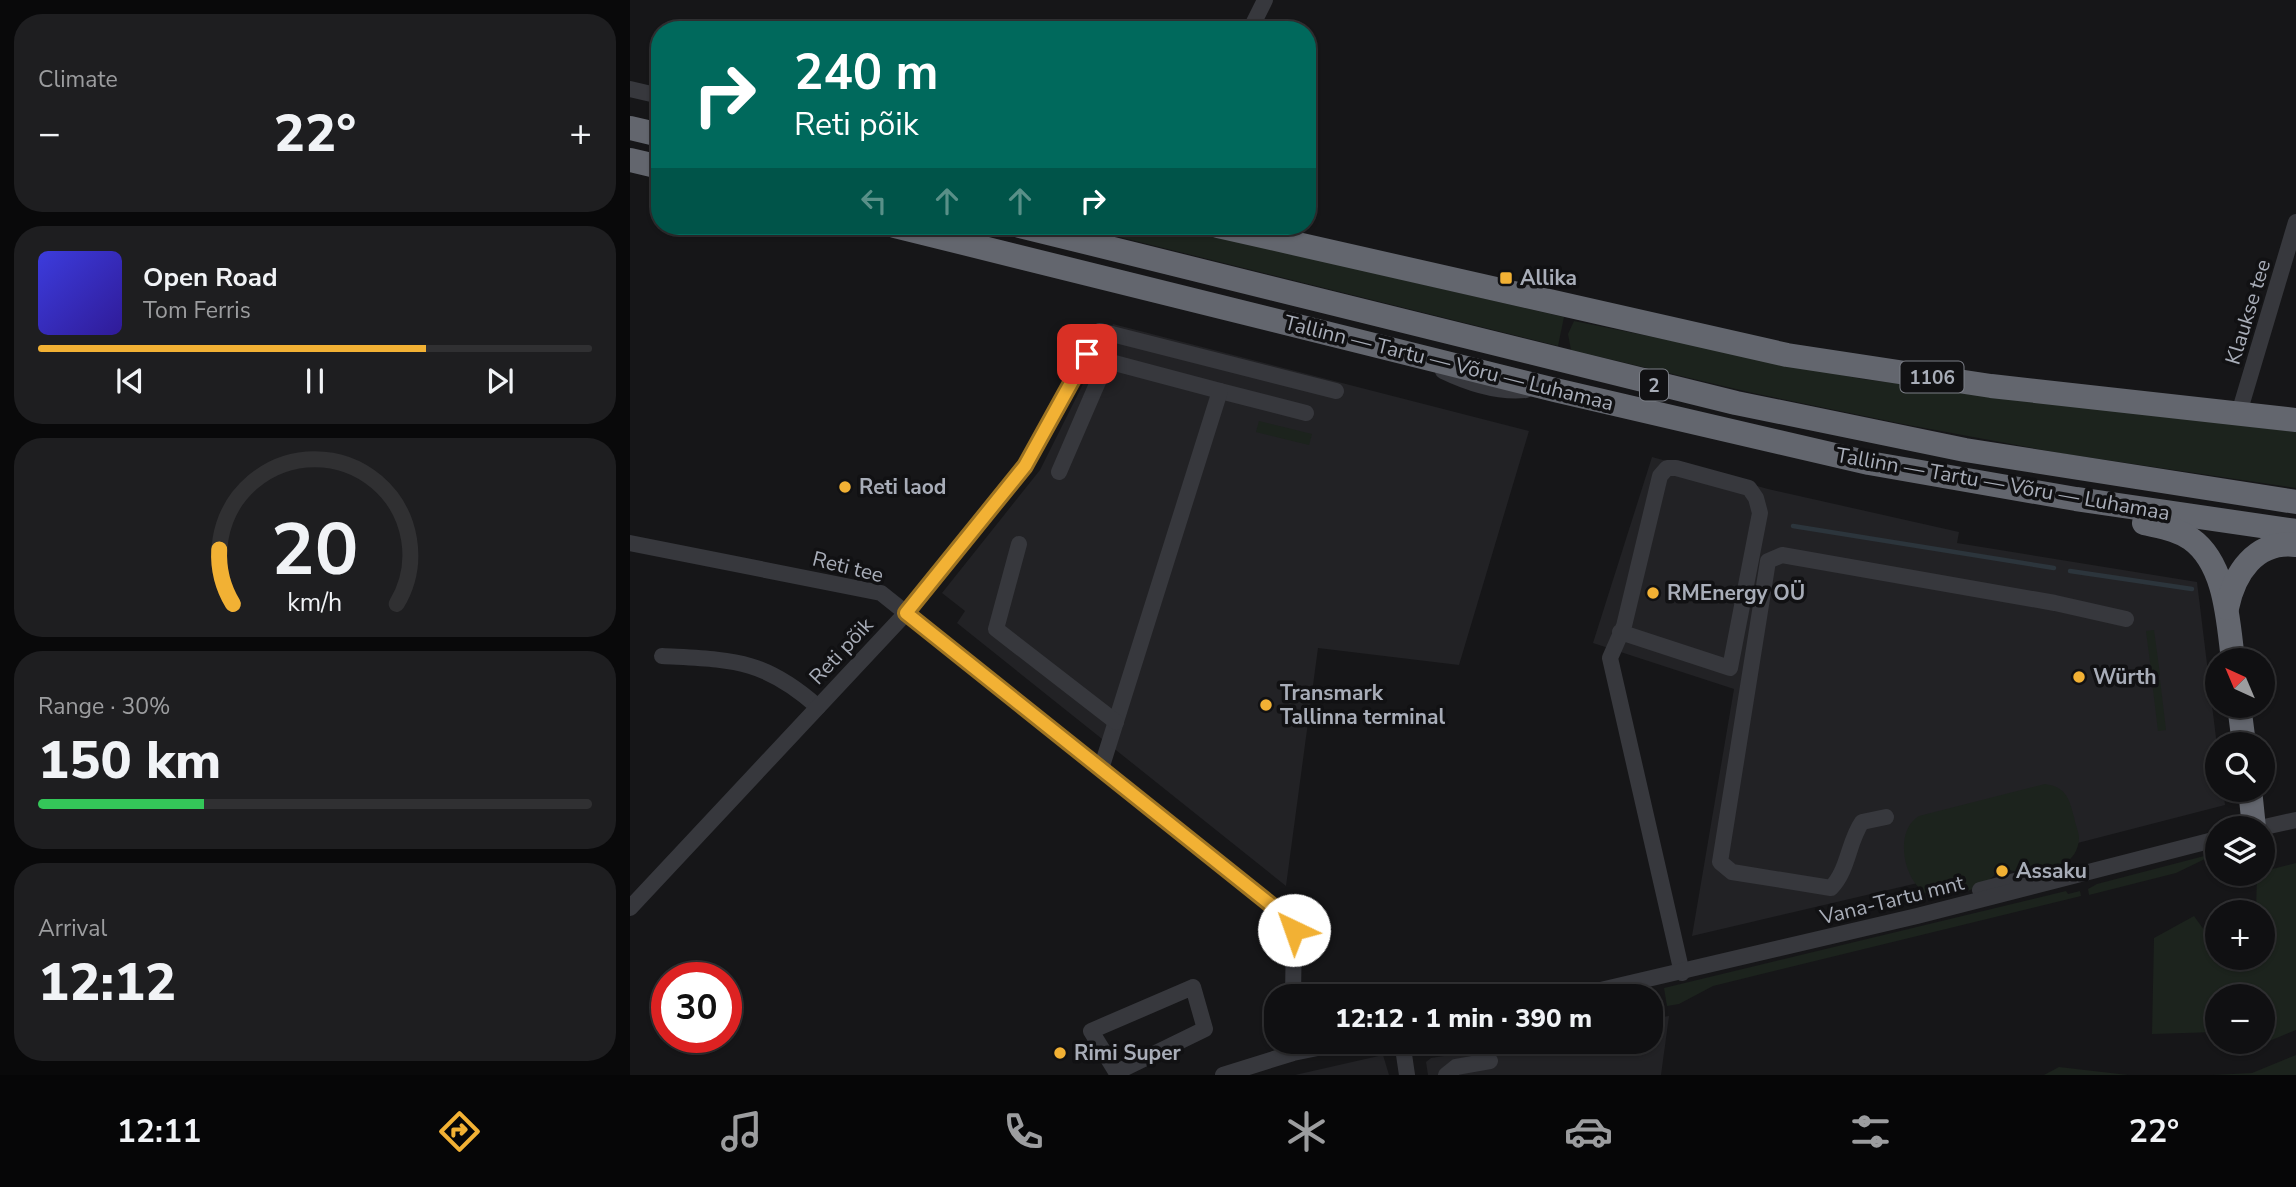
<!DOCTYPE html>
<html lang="en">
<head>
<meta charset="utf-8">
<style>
	:root { --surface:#101012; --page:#1e1e20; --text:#f1f3f6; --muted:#9c9d9f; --line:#303032; --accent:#f2b134 }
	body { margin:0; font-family:"Nunito Sans",sans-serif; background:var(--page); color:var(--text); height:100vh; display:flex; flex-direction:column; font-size:26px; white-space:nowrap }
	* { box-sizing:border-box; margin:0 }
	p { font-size:23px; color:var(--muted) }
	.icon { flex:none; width:38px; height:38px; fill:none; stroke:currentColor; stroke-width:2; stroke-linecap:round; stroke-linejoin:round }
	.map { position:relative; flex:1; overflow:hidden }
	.details { display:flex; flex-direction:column; gap:14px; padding:14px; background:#09090a; width:630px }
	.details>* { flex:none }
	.hud { position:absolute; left:21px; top:21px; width:665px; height:214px; border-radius:28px; box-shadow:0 2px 5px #0004,0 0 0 2px var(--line); background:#00695c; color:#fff; overflow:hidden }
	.needle { width:46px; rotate:316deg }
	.buttons { position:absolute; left:1575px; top:648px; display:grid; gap:14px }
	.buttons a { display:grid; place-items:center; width:70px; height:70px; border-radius:50%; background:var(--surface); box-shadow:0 2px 5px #0004,0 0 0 2px var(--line); font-size:35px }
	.speed { position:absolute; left:21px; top:962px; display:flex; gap:14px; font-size:35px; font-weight:700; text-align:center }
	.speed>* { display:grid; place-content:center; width:91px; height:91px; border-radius:50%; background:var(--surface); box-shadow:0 2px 5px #0004,0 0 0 2px var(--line); line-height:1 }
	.speed .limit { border:10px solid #d22; background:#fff; color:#111 }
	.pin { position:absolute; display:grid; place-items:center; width:60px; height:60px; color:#fff; margin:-30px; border-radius:14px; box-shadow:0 4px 10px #0006 }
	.me { position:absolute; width:77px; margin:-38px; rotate:318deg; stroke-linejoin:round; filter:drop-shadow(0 0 5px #0008) }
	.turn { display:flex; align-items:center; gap:24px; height:147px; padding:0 28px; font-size:32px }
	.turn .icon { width:91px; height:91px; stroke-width:2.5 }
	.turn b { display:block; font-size:49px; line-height:60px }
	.lanes { display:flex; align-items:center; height:66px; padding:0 28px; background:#0003; justify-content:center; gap:35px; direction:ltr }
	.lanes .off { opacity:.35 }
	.big { font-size:52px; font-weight:800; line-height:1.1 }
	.details .tile { flex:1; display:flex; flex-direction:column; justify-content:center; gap:10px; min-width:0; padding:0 24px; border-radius:28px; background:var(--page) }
	.details .dial { align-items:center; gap:0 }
	.dial svg { height:182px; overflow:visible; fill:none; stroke:var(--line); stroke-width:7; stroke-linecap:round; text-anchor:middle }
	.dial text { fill:var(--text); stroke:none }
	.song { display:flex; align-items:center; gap:21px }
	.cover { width:84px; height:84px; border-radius:10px; background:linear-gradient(135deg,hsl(240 70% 55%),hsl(250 70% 35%)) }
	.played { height:7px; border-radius:4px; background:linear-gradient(90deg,var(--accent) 70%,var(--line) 70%) }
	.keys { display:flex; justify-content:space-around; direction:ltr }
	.heat { display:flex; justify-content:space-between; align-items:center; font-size:38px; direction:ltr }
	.charge { height:10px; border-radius:5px; background:linear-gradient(90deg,#34c759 30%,var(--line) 0) }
	.trip { position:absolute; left:634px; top:984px; width:399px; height:70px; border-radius:28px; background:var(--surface); box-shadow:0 2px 5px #0004,0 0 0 2px var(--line); font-weight:800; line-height:70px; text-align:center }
	.menu { display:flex; height:112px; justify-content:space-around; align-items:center; background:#060607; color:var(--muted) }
	.menu .icon { width:49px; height:49px }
	.menu .current { color:var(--accent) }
	.menu b { font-size:32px; color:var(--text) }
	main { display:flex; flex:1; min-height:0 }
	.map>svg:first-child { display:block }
</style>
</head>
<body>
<main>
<section class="details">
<div class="tile"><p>Climate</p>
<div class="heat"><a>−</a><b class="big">22°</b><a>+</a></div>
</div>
<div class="tile">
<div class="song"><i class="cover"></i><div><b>Open Road</b><p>Tom Ferris</p></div></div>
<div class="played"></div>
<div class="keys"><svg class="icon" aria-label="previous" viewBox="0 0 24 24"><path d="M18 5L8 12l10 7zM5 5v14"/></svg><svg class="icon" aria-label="pause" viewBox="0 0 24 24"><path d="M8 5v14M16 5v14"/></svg><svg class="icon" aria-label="next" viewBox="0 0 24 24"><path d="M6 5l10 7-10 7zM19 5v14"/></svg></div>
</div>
<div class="tile dial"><svg viewBox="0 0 100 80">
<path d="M14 69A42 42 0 1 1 86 69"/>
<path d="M14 69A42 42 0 0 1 8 45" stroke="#f2b134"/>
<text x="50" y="56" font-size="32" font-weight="700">20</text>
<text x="50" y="72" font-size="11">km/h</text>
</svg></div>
<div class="tile"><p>Range · 30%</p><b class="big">150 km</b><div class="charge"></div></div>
<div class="tile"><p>Arrival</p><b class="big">12:12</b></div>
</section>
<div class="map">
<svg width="1666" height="1075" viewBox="0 0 1666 1075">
	<rect width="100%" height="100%" fill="#161618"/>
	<g fill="#222225">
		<polygon points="483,324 899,431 829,665 688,648 656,886 327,623 335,611 312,593 410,470"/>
		<polygon points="1022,457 1138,489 1329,532 1327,543 1567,582 1587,746 1587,789 1593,789 1595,805 1339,871 1062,936 1104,689 963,643"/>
		<polygon points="1039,1016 1031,1075 798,1075 796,1062 801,1058 871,1047 871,1042 876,1041 1020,1041 1020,1019"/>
		<polygon points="753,1055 759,1075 665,1075"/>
	</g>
	<g fill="#1c231d">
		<polygon points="445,226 540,226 934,317 928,346"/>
		<polygon points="944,321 1232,379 1666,432 1666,488 1429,453 1273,424 1123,393 941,350 938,334"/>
		<polygon points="629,421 682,434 679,445 626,432"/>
		<polygon points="1524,630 1530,675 1522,677 1516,631"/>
		<polygon points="1530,680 1536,730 1528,731 1522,681"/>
		<path d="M1415,784C1436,787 1439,798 1444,817C1445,824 1449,832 1449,838C1448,872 1403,876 1379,870L1377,867C1366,870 1366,875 1357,882C1345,890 1323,896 1309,897C1278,898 1259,834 1289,816Z"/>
		<polygon points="1578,855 1579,857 1546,873 1459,895 1458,889 1467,884"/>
		<polygon points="1666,863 1666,1030 1615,1051 1602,1041 1633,1041 1633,996 1587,996 1587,1032 1522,1034 1524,938 1564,916 1587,948 1587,957 1633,957 1633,912 1626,912 1627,873"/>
		<polygon points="1436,891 1438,894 1450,891 1451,896 1083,986 1049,1004 1037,1006 1034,988"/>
		<polygon points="1666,1055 1666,1075 1583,1075 1622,1073"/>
		<polygon points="1429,1067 1498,1075 1414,1075"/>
	</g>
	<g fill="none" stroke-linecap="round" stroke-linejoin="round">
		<g stroke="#2c353c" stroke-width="4.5">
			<polyline points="1163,526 1424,568"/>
			<polyline points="1440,571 1562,589"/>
		</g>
		<g stroke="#37383d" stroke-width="16">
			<polyline points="620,30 635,0"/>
			<polyline points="0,89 30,96"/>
			<path d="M813,371C838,383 867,393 896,390"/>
			<polyline points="590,391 676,413"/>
			<polyline points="1609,413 1666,222"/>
			<polyline points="429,472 477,361 590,391 471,769"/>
			<polyline points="0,543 251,593 655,916 664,930 663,996"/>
			<polyline points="389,544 366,629 486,722"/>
			<polyline points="990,632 1100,668 1130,513 1126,498 1119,488 1046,468 1037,468 1030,476 994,626 980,658 1052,973"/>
			<path d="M32,656C101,660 133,658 188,707"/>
			<path d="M1256,817L1232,822C1218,842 1219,869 1201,888L1102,872L1090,862L1138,561L1152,555L1425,603L1496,619"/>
			<polyline points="1630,828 1666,820"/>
			<polyline points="1350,890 1400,877"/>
			<polyline points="0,908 276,613 395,466 470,331 706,391"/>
			<polyline points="945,996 1287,916 1587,839"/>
			<polyline points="772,1041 777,1075"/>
			<polyline points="487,1072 575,1029 563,987 461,1031 488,1075"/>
			<polyline points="593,1075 663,1053 722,1041"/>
			<polyline points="816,1075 826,1067 860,1061"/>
		</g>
		<g stroke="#63666e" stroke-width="24">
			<polyline points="0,128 30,135"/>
			<polyline points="0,160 30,167"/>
			<polyline points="265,226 925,390 1239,463 1446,499 1666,531"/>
			<polyline points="390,226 1106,403 1335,450 1666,502"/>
			<polyline points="588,226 1157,355 1361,386 1666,420"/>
			<path d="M1514,523C1531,527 1547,529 1561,539C1596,564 1598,621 1603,660"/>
			<path d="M1597,608C1604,574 1625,540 1666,545"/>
			<polyline points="1609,705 1614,744"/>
			<polyline points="1620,789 1624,828"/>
		</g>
	</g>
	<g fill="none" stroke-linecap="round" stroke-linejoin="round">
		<g stroke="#9d7322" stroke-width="18">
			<polyline id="route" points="457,354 395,466 276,613 655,916 664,930"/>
		</g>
		<use href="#route" stroke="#f2b134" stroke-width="12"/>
	</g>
	<g fill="#f2b134" stroke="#111113" stroke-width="2.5">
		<rect x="869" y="271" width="14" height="14" rx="3.5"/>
		<circle cx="215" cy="487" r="7"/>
		<circle cx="1023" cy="593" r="7"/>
		<circle cx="1449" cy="677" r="7"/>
		<circle cx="636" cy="705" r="7"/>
		<circle cx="1372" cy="871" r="7"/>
		<circle cx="430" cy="1053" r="7"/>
	</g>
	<g text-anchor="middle" stroke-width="7" stroke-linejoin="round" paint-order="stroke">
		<g fill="#111113" stroke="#7b7e86" stroke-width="2">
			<rect x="1270.5" y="361.5" width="63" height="31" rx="5"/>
			<rect x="1010" y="369.5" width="28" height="31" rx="5"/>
		</g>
		<g font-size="19" font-weight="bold" fill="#a8adb8">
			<text x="1302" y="384">1106</text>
			<text x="1024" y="392">2</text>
		</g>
		<g font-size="21" font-weight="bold" fill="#a8adb8" stroke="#111113" text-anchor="start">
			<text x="890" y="285">Allika</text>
			<text x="229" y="494">Reti laod</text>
			<text x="1037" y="600">RMEnergy OÜ</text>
			<text x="1463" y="684">Würth</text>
			<text x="650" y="700">Transmark<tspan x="650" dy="24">Tallinna terminal</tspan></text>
			<text x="1386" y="878">Assaku</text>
			<text x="444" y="1060">Rimi Super</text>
		</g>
		<g font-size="21" fill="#a8adb8" stroke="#111113">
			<text transform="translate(1618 312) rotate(-73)" y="7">Klaukse tee</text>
			<text transform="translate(819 363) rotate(14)" y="7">Tallinn — Tartu — Võru — Luhamaa</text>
			<text transform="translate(1373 484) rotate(10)" y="7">Tallinn — Tartu — Võru — Luhamaa</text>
			<text transform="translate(218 567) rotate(14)" y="7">Reti tee</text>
			<text transform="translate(211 651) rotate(-47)" y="7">Reti põik</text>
			<text transform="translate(1262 900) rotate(-14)" y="7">Vana-Tartu mnt</text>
		</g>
	</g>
</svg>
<div class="buttons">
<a><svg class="needle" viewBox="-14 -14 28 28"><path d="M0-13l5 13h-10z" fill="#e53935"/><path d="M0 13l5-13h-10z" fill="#9c9d9f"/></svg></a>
<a><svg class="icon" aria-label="search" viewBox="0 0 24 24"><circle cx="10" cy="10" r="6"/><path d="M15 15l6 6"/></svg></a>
<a><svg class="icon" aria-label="layers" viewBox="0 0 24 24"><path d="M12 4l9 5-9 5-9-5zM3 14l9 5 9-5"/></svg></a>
<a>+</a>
<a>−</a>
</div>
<div class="speed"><div class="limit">30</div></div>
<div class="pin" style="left:457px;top:354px;background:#d93025"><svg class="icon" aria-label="arrive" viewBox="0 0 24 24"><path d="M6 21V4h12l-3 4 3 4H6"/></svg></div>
<svg class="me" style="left:664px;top:930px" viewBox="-20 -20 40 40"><circle r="19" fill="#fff"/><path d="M0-13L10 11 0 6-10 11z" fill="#f2b134"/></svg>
<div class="trip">12:12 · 1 min · 390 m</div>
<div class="hud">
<div class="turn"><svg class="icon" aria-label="right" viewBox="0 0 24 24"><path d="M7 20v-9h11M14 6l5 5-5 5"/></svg><div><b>240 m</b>Reti põik</div></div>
<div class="lanes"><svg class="icon off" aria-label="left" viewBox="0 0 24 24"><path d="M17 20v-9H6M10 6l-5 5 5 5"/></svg><svg class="icon off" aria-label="ahead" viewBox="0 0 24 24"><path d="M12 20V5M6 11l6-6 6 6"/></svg><svg class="icon off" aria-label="ahead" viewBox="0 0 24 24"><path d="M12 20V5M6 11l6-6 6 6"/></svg><svg class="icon" aria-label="right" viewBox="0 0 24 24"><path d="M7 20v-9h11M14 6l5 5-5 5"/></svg></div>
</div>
</div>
</main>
<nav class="menu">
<b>12:11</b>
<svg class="icon current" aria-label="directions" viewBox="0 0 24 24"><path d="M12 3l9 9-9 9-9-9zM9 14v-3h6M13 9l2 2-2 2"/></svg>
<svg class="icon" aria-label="music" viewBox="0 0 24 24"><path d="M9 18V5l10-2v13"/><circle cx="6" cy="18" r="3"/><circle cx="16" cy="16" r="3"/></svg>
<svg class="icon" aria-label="phone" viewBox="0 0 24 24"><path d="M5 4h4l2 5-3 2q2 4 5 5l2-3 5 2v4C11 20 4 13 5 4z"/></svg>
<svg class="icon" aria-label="climate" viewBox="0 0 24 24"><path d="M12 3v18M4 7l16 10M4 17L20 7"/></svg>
<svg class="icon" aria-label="car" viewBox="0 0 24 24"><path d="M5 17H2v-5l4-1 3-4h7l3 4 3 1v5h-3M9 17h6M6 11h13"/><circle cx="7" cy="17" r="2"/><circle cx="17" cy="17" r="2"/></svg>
<svg class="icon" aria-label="filters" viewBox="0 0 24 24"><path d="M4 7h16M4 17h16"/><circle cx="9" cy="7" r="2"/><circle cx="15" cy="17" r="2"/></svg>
<b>22°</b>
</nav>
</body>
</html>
